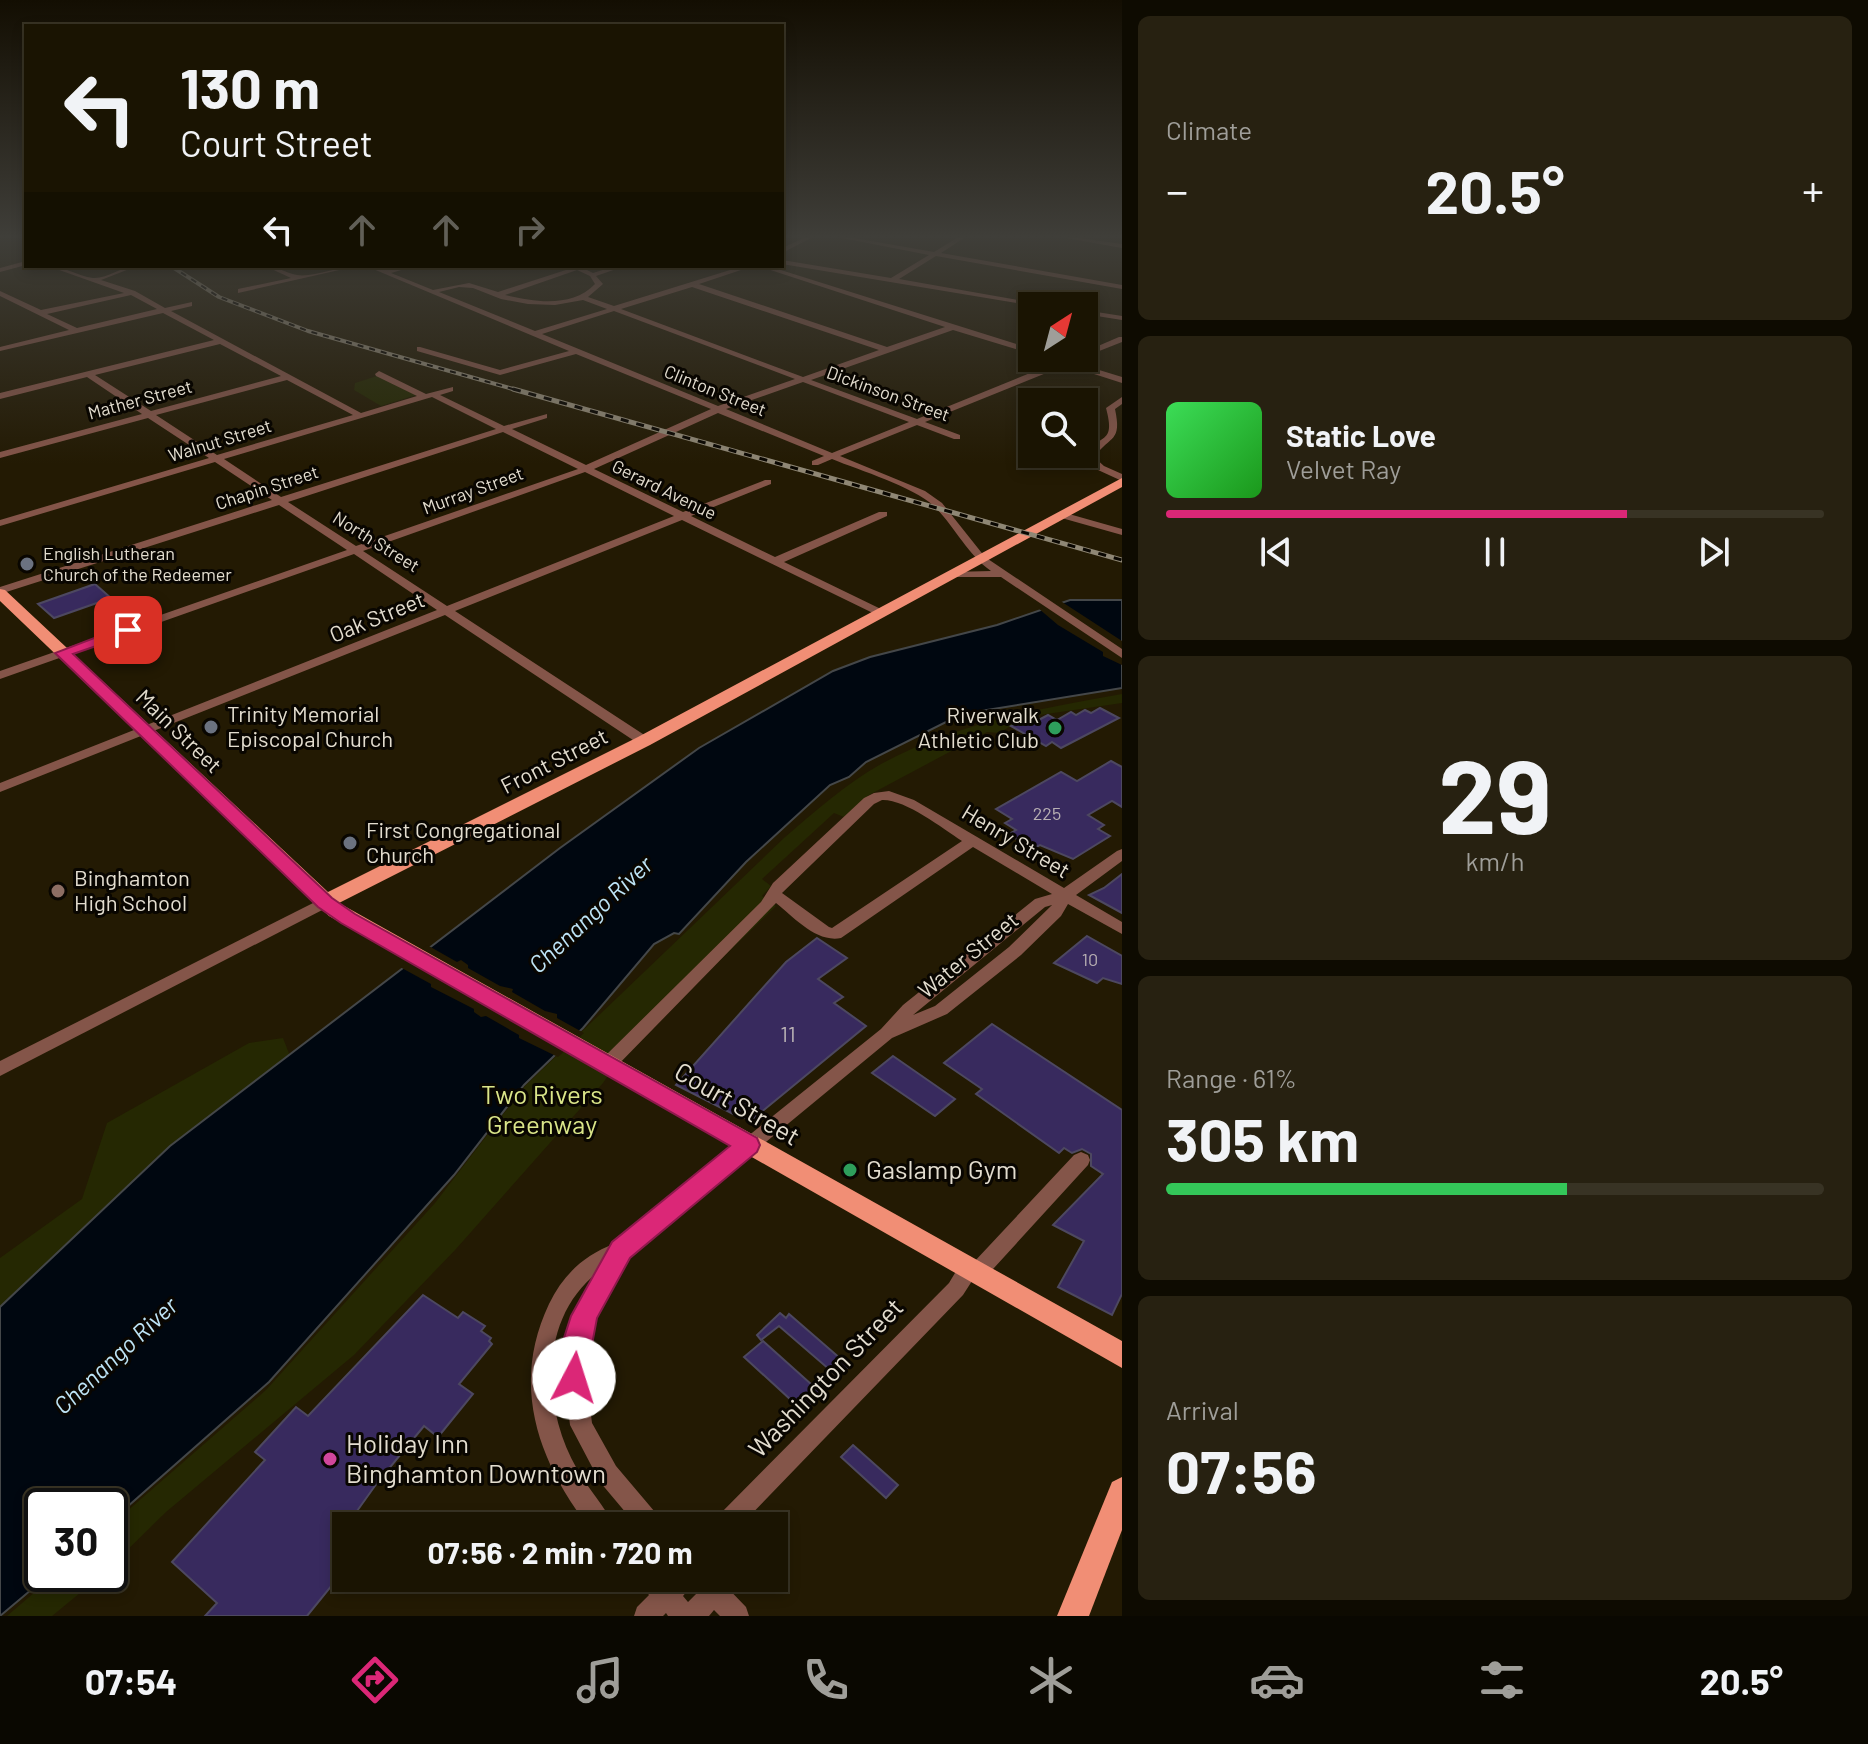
<!DOCTYPE html>
<html lang="en">
<head>
<meta charset="utf-8">
<style>
	:root { --surface:#1a1402; --page:#272111; --text:#f1f3f6; --muted:#9f9e99; --line:#383324; --accent:#db2777 }
	body { margin:0; font-family:Barlow,sans-serif; background:var(--page); color:var(--text); height:100vh; display:flex; flex-direction:column; font-size:30px; white-space:nowrap }
	* { box-sizing:border-box; margin:0 }
	p { font-size:26px; color:var(--muted) }
	.icon { flex:none; width:44px; height:44px; fill:none; stroke:currentColor; stroke-width:2; stroke-linecap:round; stroke-linejoin:round }
	.map { position:relative; flex:1; overflow:hidden }
	.drawer { display:flex; flex-direction:column; gap:16px; padding:16px; background:#0e0b01; width:746px }
	.drawer>* { flex:none }
	.banner { position:absolute; left:24px; top:24px; width:760px; height:244px; border-radius:0px; box-shadow:0 4px 12px #0003,0 0 0 2px var(--line); background:#1a1402; color:var(--text); overflow:hidden }
	.needle { width:52px; rotate:36deg }
	.fabs { position:absolute; left:1018px; top:292px; display:grid; gap:16px }
	.fabs a { display:grid; place-items:center; width:80px; height:80px; border-radius:0px; background:var(--surface); box-shadow:0 4px 12px #0003,0 0 0 2px var(--line); font-size:40px }
	.speed { position:absolute; left:24px; top:1488px; display:flex; gap:16px; font-size:40px; font-weight:700; text-align:center }
	.speed>* { display:grid; place-content:center; width:104px; height:104px; border-radius:50%; background:var(--surface); box-shadow:0 4px 12px #0003,0 0 0 2px var(--line); line-height:1 }
	.speed .limit { border:4px solid #111; border-radius:12px; background:#fff; color:#111 }
	.pin { position:absolute; display:grid; place-items:center; width:68px; height:68px; color:#fff; margin:-34px; border-radius:16px; box-shadow:0 4px 12px #0006 }
	.me { position:absolute; width:88px; margin:-44px; rotate:5deg; stroke-linejoin:round; filter:drop-shadow(0 0 6px #0008) }
	.turn { display:flex; align-items:center; gap:28px; height:168px; padding:0 24px; font-size:36px }
	.turn .icon { width:104px; height:104px; stroke-width:2.5 }
	.turn b { display:block; font-size:56px; line-height:68px }
	.lanes { display:flex; align-items:center; height:76px; padding:0 24px; background:#0003; justify-content:center; gap:40px; direction:ltr }
	.lanes .off { opacity:.35 }
	.big { font-size:60px; font-weight:700; line-height:1.1 }
	.drawer .tile { flex:1; display:flex; flex-direction:column; justify-content:center; gap:12px; min-width:0; padding:0 28px; border-radius:12px; background:var(--page) }
	.drawer .dial { align-items:center; gap:0 }
	.dial b { font-size:104px; line-height:1 }
	.song { display:flex; align-items:center; gap:24px }
	.cover { width:96px; height:96px; border-radius:12px; background:linear-gradient(135deg,hsl(130 70% 55%),hsl(120 70% 35%)) }
	.played { height:8px; border-radius:4px; background:linear-gradient(90deg,var(--accent) 70%,var(--line) 70%) }
	.keys { display:flex; justify-content:space-around; direction:ltr }
	.heat { display:flex; justify-content:space-between; align-items:center; font-size:44px; direction:ltr }
	.charge { height:12px; border-radius:6px; background:linear-gradient(90deg,#34c759 61%,var(--line) 0) }
	.trip { position:absolute; left:332px; top:1512px; width:456px; height:80px; border-radius:0px; background:var(--surface); box-shadow:0 4px 12px #0003,0 0 0 2px var(--line); font-weight:700; line-height:80px; text-align:center }
	.tab-bar { display:flex; height:128px; justify-content:space-around; align-items:center; background:#0a0801; color:var(--muted) }
	.tab-bar .icon { width:56px; height:56px }
	.tab-bar .current { color:var(--accent) }
	.tab-bar b { font-size:36px; color:var(--text) }
	main { display:flex; flex:1; min-height:0 }
	.map>svg:first-child { display:block }
</style>
</head>
<body>
<main>
<div class="map">
<svg width="1122" height="1616" viewBox="0 0 1122 1616">
	<rect width="100%" height="100%" fill="#231a03"/>
	<g fill="#252802">
		<polygon points="377,376 416,395 381,406 354,390 355,383"/>
		<path d="M1122,694V703L1026,717L999,733L987,732L869,795L844,817L834,813L762,879L771,886L762,896L776,906L621,1056L603,1083L456,1249L354,1355L166,1512L110,1567V1526L266,1390L435,1203L525,1086L784,838C814,812 846,784 881,764C957,723 1039,709 1122,694Z"/>
		<polygon points="283,1038 290,1056 170,1146 0,1307 0,1258 82,1199 107,1123 249,1043"/>
		<polygon points="56,1574 103,1574 52,1616 7,1616"/>
	</g>
	<polygon fill="#000710" stroke="#444749" stroke-width="2" points="1070,600 1122,600 1122,688 962,714 866,762 849,777 830,785 746,862 679,934 674,933 654,944 583,1028 524,1085 454,1175 269,1382 110,1522 110,1506 42,1506 42,1574 50,1574 0,1616 0,1307 170,1146 560,848 699,748 833,671 870,657 997,625"/>
	<g fill="#231a03">
		<polygon points="1059,600 1122,641 1122,665 1103,656 1103,652 1058,625 1038,608"/>
		<polygon points="427,945 457,962 461,960 468,965 468,968 500,986 513,989 512,992 545,1011 557,1014 557,1018 584,1033 558,1057 519,1038 519,1035 486,1016 481,1017 474,1012 474,1009 431,987 431,984 400,967"/>
	</g>
	<g fill="#382a5e" stroke="#4d4860" stroke-width="2">
		<polygon points="95,584 111,598 54,618 38,604"/>
		<polygon points="1100,708 1119,718 1061,748 1052,742 1046,746 1011,726 1025,719 1033,723 1048,715 1057,720 1071,712 1076,715 1085,710 1091,713"/>
		<polygon points="1111,761 1122,767 1122,807 1112,801 1088,815 1104,825 1098,829 1110,836 1073,859 1040,845 1032,849 1009,834 1016,830 1005,823 1012,819 996,809 1061,772 1077,781"/>
		<polygon points="1122,874 1122,913 1089,895 1104,888"/>
		<polygon points="1087,936 1122,956 1122,984 1103,978 1097,983 1054,963"/>
		<polygon points="817,938 847,958 818,979 843,997 834,1003 866,1026 754,1118 741,1118 676,1085 786,962"/>
		<polygon points="992,1024 1122,1110 1122,1294 1112,1315 1058,1287 1084,1241 1053,1225 1103,1174 1091,1166 1091,1154 1082,1149 1072,1153 1064,1148 1059,1153 976,1094 982,1089 944,1063"/>
		<polygon points="893,1056 955,1099 935,1116 872,1073"/>
		<polygon points="423,1295 458,1318 463,1312 485,1326 481,1331 491,1338 489,1341 492,1344 459,1384 473,1394 438,1437 424,1426 377,1483 357,1511 376,1526 346,1526 346,1568 307,1616 205,1616 217,1603 172,1562 265,1460 255,1452 296,1407 308,1416"/>
		<polygon points="780,1313 786,1318 789,1314 849,1366 838,1377 779,1326 761,1340 757,1335"/>
		<polygon points="763,1341 821,1393 803,1411 744,1357"/>
		<polygon points="853,1445 898,1485 886,1498 841,1457"/>
	</g>
	<g fill="none" stroke-linecap="round" stroke-linejoin="round">
		<g fill="#845549" fill-rule="evenodd">
			<polygon points="804,238 811,238 782,253 782,248"/>
			<polygon points="842,238 854,238 934,252 957,238 964,238 941,253 1122,285 1122,289 936,256 899,279 1052,306 1035,306 782,264 782,260 891,278 929,255"/>
			<polygon points="1066,238 1079,238 1122,244 1122,248"/>
			<polygon points="26,261 26,265 0,272 0,268"/>
			<path d="M48,266C64,266 77,276 93,278C107,279 122,266 137,266L101,280L135,291L165,308L192,302V306L171,311L361,413L417,396L376,376L375,374L379,371L426,394L453,387V391L440,395L504,426L547,414V418L512,429L586,465L711,409L576,354L500,375L417,351V347H420L500,370L569,351L366,266H375L385,270L415,266L391,273L433,290L469,283L498,292L572,268L571,266H579L593,273L615,266H625L596,276L603,284L588,297L614,306L743,266H753L699,284L887,347L945,327L758,266H768L1032,349V354L953,330L811,380L917,419L1062,360L1080,358L1073,362L1122,377V383L1066,365L925,422L960,435V439H954L917,425L840,456L925,491L942,503L985,557L1122,649V658L1001,577H947V573L951,572L991,571C967,554 955,527 934,506C912,486 861,471 832,459L818,465H812V461L824,456L718,413L594,469L683,512L765,480H771V484L691,516L775,557L879,512H887V516L784,562L885,611V615H877L682,520L455,611L649,738L651,741L649,744H639L445,615L0,792V783L437,610L354,554L0,679V671L347,550L279,505L0,594V587L272,500L215,462L0,526V520L209,458L148,418L0,458V452L142,414L87,377L0,399V393L214,340L163,313L0,351V347L69,330L0,296V291L41,310L124,293ZM577,270L590,276L595,284C572,308 535,302 505,295ZM459,287L473,288L501,299L528,304L555,305L583,300L607,309L535,331L439,292ZM692,287L879,350L803,377L621,309ZM131,295L157,309L77,328L47,314ZM614,311L795,379L718,406L542,334ZM220,344L281,376L151,411L95,375ZM287,380L353,415L217,455L156,415ZM803,382L909,422L832,453L726,409ZM432,397L496,429L281,497L224,459ZM503,432L578,469L356,546L288,502ZM585,472L674,516L447,606L363,551Z"/>
			<polygon points="207,266 217,266 208,270 205,268"/>
			<path d="M265,266C277,266 285,273 297,275C311,278 340,266 357,266L238,293V289L291,278Z"/>
			<polygon points="1084,310 1122,316 1122,320 1084,314"/>
			<polygon points="1119,337 1122,337 1122,342 1084,357 1084,352"/>
			<path d="M1122,397V404L1115,409C1122,442 1111,435 1094,457L1104,466L1122,474V481L1098,470L1084,458C1100,431 1116,446 1106,408Z"/>
			<polygon points="1062,512 1122,529 1122,535 1058,517 1057,515"/>
			<path d="M889,791L914,800L1064,888L1117,851L1122,849V861L1076,895L1122,922V934L1068,904L1061,916L1021,955L947,1014L892,1038L628,1256L597,1310L587,1341L585,1368L592,1423L616,1466L660,1518L664,1526H637L600,1482L570,1425L563,1368L567,1341L578,1307L598,1272C538,1319 542,1408 577,1469C588,1489 605,1506 614,1526H588C537,1459 511,1384 549,1304C563,1275 584,1255 614,1244L881,1029L903,1005L1035,899L1052,894L973,847L841,938C816,943 794,917 776,903L613,1070L607,1072L601,1070L598,1065L601,1060L761,902L773,883L864,798L874,793ZM882,800C905,799 942,828 962,841L832,928L829,927L782,893L874,804ZM1052,905L1009,947L935,1006L913,1015L1045,907Z"/>
			<polygon points="325,897 330,898 333,902 330,906 0,1076 0,1061"/>
			<polygon points="1081,1152 1088,1155 1090,1160 1088,1165 983,1280 976,1283 972,1281 963,1295 740,1526 712,1526 716,1518 949,1283 961,1263 968,1260 974,1262 1074,1155"/>
			<path d="M638,1578H718L746,1607L749,1616H720L714,1610L709,1616H668L666,1613L663,1616H634L637,1607L649,1595L642,1586ZM692,1585L698,1592L688,1602L683,1596Z"/>
		</g>
		<g fill="#f18e75" fill-rule="evenodd">
			<polygon points="1122,478 1122,487 650,745 339,903 1122,1341 1122,1368 329,916 0,601 0,589 5,590 328,892 638,737"/>
			<polygon points="1122,1477 1122,1530 1089,1616 1057,1616 1112,1482"/>
		</g>
		<g stroke="#8f8775" stroke-width="4">
			<polyline id="rail-far1" points="171,266 219,297 308,331 520,391"/>
		</g>
		<g stroke="#8f8775" stroke-width="5">
			<polyline id="rail" points="513,389 1122,560"/>
		</g>
		<use href="#rail-far1" stroke="#090601" stroke-width="2" stroke-dasharray="6" stroke-linecap="butt"/>
		<use href="#rail" stroke="#090601" stroke-width="3" stroke-dasharray="8" stroke-linecap="butt"/>
	</g>
	<linearGradient id="sky" x2="0" y2="1"><stop stop-color="#130e02"/><stop offset="0.51" stop-color="#3f3e39"/><stop offset="1" stop-color="#3f3e39" stop-opacity="0"/></linearGradient>
	<rect width="1122" height="464" fill="url(#sky)"/>
	<polygon fill="#db2777" stroke="#8e194d" stroke-width="2" points="128,625 134,627 134,633 73,654 332,898 355,914 757,1138 760,1145 757,1152 630,1258 597,1318 584,1387 574,1391 564,1387 560,1378 563,1341 571,1316 612,1242 730,1146 341,923 318,907 55,653"/>
	<g fill="#6b7280" stroke="#090601" stroke-width="3">
		<circle cx="27" cy="564" r="8"/>
		<circle cx="211" cy="727" r="8"/>
		<circle cx="350" cy="843" r="8"/>
	</g>
	<g fill="#2e9e5b" stroke="#090601" stroke-width="3">
		<circle cx="1055" cy="728" r="8"/>
		<circle cx="850" cy="1170" r="8"/>
	</g>
	<circle fill="#8d6e63" stroke="#090601" stroke-width="3" cx="58" cy="891" r="8"/>
	<circle fill="#d1479c" stroke="#090601" stroke-width="3" cx="330" cy="1459" r="8"/>
	<g text-anchor="middle" stroke-width="6" stroke-linejoin="round" paint-order="stroke">
		<g font-size="18" fill="#e3ddcf" stroke="#090601">
			<text transform="translate(715 391) rotate(22)" y="6">Clinton Street</text>
			<text transform="translate(888 394) rotate(20)" y="6">Dickinson Street</text>
			<text transform="translate(140 400) rotate(-15)" y="6">Mather Street</text>
			<text transform="translate(220 441) rotate(-17)" y="6">Walnut Street</text>
			<text transform="translate(267 488) rotate(-18)" y="6">Chapin Street</text>
			<text transform="translate(664 490) rotate(26)" y="6">Gerard Avenue</text>
			<text transform="translate(473 491) rotate(-20)" y="6">Murray Street</text>
			<text transform="translate(376 542) rotate(32)" y="6">North Street</text>
		</g>
		<g font-size="18" fill="#e3ddcf" stroke="#090601" text-anchor="start">
			<text x="43" y="560">English Lutheran<tspan x="43" dy="21">Church of the Redeemer</tspan></text>
		</g>
		<g font-size="18" fill="#b8b0b3">
			<text x="1047" y="820">225</text>
			<text x="1090" y="966">10</text>
		</g>
		<g font-size="22" fill="#e3ddcf" stroke="#090601">
			<text transform="translate(377 617) rotate(-22)" y="8">Oak Street</text>
			<text transform="translate(179 731) rotate(44)" y="8">Main Street</text>
			<text transform="translate(554 761) rotate(-27)" y="8">Front Street</text>
			<text transform="translate(1016 841) rotate(31)" y="8">Henry Street</text>
			<text transform="translate(968 955) rotate(-39)" y="8">Water Street</text>
		</g>
		<g font-size="22" fill="#e3ddcf" stroke="#090601" text-anchor="start">
			<text x="227" y="722">Trinity Memorial<tspan x="227" dy="25">Episcopal Church</tspan></text>
			<text x="1039" y="723" text-anchor="end">Riverwalk<tspan x="1039" dy="25">Athletic Club</tspan></text>
			<text x="366" y="838">First Congregational<tspan x="366" dy="25">Church</tspan></text>
			<text x="74" y="886">Binghamton<tspan x="74" dy="25">High School</tspan></text>
		</g>
		<g font-size="22" fill="#b8b0b3">
			<text x="788" y="1042">11</text>
		</g>
		<g font-size="24" font-style="italic" fill="#bee4f6" stroke="#090601">
			<text transform="translate(591 915) rotate(-43)" y="8">Chenango River</text>
			<text transform="translate(116 1356) rotate(-43)" y="8">Chenango River</text>
		</g>
		<g font-size="26" fill="#dbe689" stroke="#090601">
			<text x="542" y="1104">Two Rivers<tspan x="542" dy="30">Greenway</tspan></text>
		</g>
		<g font-size="26" fill="#e3ddcf" stroke="#090601">
			<text transform="translate(737 1104) rotate(30)" y="9">Court Street</text>
			<text transform="translate(826 1378) rotate(-46)" y="9">Washington Street</text>
		</g>
		<g font-size="26" fill="#e3ddcf" stroke="#090601" text-anchor="start">
			<text x="866" y="1179">Gaslamp Gym</text>
			<text x="346" y="1453">Holiday Inn<tspan x="346" dy="30">Binghamton Downtown</tspan></text>
		</g>
	</g>
</svg>
<div class="fabs">
<a><svg class="needle" viewBox="-14 -14 28 28"><path d="M0-13l5 13h-10z" fill="#e53935"/><path d="M0 13l5-13h-10z" fill="#9f9e99"/></svg></a>
<a><svg class="icon" aria-label="search" viewBox="0 0 24 24"><circle cx="10" cy="10" r="6"/><path d="M15 15l6 6"/></svg></a>
</div>
<div class="speed"><div class="limit">30</div></div>
<div class="pin" style="left:128px;top:630px;background:#d93025"><svg class="icon" aria-label="arrive" viewBox="0 0 24 24"><path d="M6 21V4h12l-3 4 3 4H6"/></svg></div>
<svg class="me" style="left:574px;top:1378px" viewBox="-20 -20 40 40"><circle r="19" fill="#fff"/><path d="M0-13L10 11 0 6-10 11z" fill="#db2777"/></svg>
<div class="trip">07:56 · 2 min · 720 m</div>
<div class="banner">
<div class="turn"><svg class="icon" aria-label="left" viewBox="0 0 24 24"><path d="M17 20v-9H6M10 6l-5 5 5 5"/></svg><div><b>130 m</b>Court Street</div></div>
<div class="lanes"><svg class="icon" aria-label="left" viewBox="0 0 24 24"><path d="M17 20v-9H6M10 6l-5 5 5 5"/></svg><svg class="icon off" aria-label="ahead" viewBox="0 0 24 24"><path d="M12 20V5M6 11l6-6 6 6"/></svg><svg class="icon off" aria-label="ahead" viewBox="0 0 24 24"><path d="M12 20V5M6 11l6-6 6 6"/></svg><svg class="icon off" aria-label="right" viewBox="0 0 24 24"><path d="M7 20v-9h11M14 6l5 5-5 5"/></svg></div>
</div>
</div>
<section class="drawer">
<div class="tile"><p>Climate</p>
<div class="heat"><a>−</a><b class="big">20.5°</b><a>+</a></div>
</div>
<div class="tile">
<div class="song"><i class="cover"></i><div><b>Static Love</b><p>Velvet Ray</p></div></div>
<div class="played"></div>
<div class="keys"><svg class="icon" aria-label="previous" viewBox="0 0 24 24"><path d="M18 5L8 12l10 7zM5 5v14"/></svg><svg class="icon" aria-label="pause" viewBox="0 0 24 24"><path d="M8 5v14M16 5v14"/></svg><svg class="icon" aria-label="next" viewBox="0 0 24 24"><path d="M6 5l10 7-10 7zM19 5v14"/></svg></div>
</div>
<div class="tile dial"><b>29</b><p>km/h</p></div>
<div class="tile"><p>Range · 61%</p><b class="big">305 km</b><div class="charge"></div></div>
<div class="tile"><p>Arrival</p><b class="big">07:56</b></div>
</section>
</main>
<nav class="tab-bar">
<b>07:54</b>
<svg class="icon current" aria-label="directions" viewBox="0 0 24 24"><path d="M12 3l9 9-9 9-9-9zM9 14v-3h6M13 9l2 2-2 2"/></svg>
<svg class="icon" aria-label="music" viewBox="0 0 24 24"><path d="M9 18V5l10-2v13"/><circle cx="6" cy="18" r="3"/><circle cx="16" cy="16" r="3"/></svg>
<svg class="icon" aria-label="phone" viewBox="0 0 24 24"><path d="M5 4h4l2 5-3 2q2 4 5 5l2-3 5 2v4C11 20 4 13 5 4z"/></svg>
<svg class="icon" aria-label="climate" viewBox="0 0 24 24"><path d="M12 3v18M4 7l16 10M4 17L20 7"/></svg>
<svg class="icon" aria-label="car" viewBox="0 0 24 24"><path d="M5 17H2v-5l4-1 3-4h7l3 4 3 1v5h-3M9 17h6M6 11h13"/><circle cx="7" cy="17" r="2"/><circle cx="17" cy="17" r="2"/></svg>
<svg class="icon" aria-label="filters" viewBox="0 0 24 24"><path d="M4 7h16M4 17h16"/><circle cx="9" cy="7" r="2"/><circle cx="15" cy="17" r="2"/></svg>
<b>20.5°</b>
</nav>
</body>
</html>
